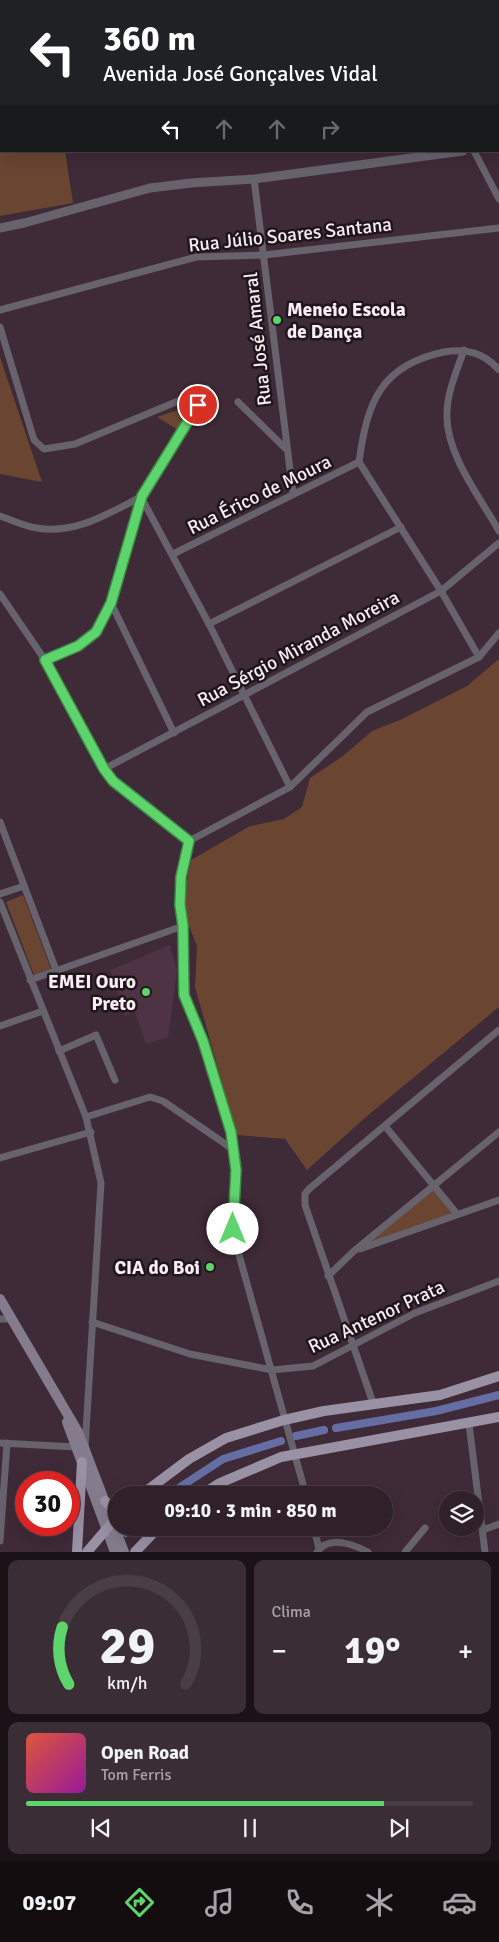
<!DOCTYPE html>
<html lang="pt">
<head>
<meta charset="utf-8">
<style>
	:root { --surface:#2f2029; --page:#3b2d35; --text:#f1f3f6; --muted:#a7a3a8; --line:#4a3e46; --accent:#5ed56c }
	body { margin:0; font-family:Signika,sans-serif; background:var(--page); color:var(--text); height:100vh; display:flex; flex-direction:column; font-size:19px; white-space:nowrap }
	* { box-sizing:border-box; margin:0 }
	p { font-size:16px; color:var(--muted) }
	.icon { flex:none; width:28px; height:28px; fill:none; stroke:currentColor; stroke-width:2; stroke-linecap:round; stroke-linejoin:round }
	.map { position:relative; height:1552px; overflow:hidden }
	.drawer { display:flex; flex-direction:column; gap:8px; padding:8px; background:#1a1217; flex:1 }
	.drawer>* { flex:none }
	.hud { position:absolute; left:0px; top:0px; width:500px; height:152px; box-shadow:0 5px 20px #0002,0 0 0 1px var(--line); background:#202124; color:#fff; overflow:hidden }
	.buttons { position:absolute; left:439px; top:1491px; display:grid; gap:10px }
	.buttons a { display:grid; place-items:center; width:45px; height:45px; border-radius:50%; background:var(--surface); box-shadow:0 5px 20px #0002,0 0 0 1px var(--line); font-size:25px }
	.speed { position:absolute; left:15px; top:1471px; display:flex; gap:10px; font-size:25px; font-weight:700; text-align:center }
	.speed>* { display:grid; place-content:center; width:65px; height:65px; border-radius:50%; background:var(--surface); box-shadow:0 5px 20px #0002,0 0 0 1px var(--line); line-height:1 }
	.speed .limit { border:8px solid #d22; background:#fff; color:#111 }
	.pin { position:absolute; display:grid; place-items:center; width:42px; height:42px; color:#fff; margin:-21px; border:2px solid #fff; border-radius:50%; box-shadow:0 1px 5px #0007 }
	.me { position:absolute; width:55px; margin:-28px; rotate:0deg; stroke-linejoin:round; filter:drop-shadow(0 0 4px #0008) }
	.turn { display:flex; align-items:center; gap:18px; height:105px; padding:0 20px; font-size:22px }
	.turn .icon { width:65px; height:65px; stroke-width:2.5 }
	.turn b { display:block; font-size:35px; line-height:42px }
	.lanes { display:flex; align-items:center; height:48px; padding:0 20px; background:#0003; justify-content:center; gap:25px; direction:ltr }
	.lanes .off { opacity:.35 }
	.big { font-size:38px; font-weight:700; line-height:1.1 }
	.drawer .tile { flex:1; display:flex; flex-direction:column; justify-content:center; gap:8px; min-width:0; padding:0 18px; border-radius:10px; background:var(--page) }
	.drawer .dial { align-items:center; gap:0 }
	.dial svg { height:130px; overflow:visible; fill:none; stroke:var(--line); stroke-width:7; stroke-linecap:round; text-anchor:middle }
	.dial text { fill:var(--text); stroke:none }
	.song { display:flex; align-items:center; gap:15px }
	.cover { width:60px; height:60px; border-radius:8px; background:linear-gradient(135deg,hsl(10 70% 55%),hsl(300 70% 35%)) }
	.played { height:5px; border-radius:2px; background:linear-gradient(90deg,var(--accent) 80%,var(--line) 80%) }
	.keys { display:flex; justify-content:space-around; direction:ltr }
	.heat { display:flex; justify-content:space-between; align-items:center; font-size:28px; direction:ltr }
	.drawer .tiles { flex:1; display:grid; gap:8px; grid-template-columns:1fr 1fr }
	.tile:last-child { grid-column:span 2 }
	.trip { position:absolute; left:108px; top:1486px; width:285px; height:50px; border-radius:25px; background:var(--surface); box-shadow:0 5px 20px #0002,0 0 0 1px var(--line); font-weight:700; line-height:50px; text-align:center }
	.tabs { display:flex; height:80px; justify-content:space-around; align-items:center; background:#130d10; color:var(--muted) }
	.tabs .icon { width:35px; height:35px }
	.tabs .active { color:var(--accent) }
	.tabs b { font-size:22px; color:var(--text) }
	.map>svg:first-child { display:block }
</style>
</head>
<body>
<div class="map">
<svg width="499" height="1552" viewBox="0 0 499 1552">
	<rect width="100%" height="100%" fill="#3f2a37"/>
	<polygon fill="#4e3344" points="170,945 177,971 168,1037 146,1044 135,1012 125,1016 110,970"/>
	<g fill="#694532">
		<polygon points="0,0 499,0 499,130 499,1 1,1 1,151 65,151 73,203 0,216"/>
		<polygon points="0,357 42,482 0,474"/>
		<polygon points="195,404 178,430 157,417"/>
		<polygon points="499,659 499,1007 366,1117 307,1170 285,1139 237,1135 195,987 197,946 182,908 191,860 250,826 284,819 302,807 310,778 343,756 372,731 402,719 467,686"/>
		<polygon points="23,895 51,969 34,975 6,902"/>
		<polygon points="433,1186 457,1214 354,1251"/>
	</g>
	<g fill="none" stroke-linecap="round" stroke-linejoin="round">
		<g stroke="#656ea3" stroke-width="8">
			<polyline points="336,1428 436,1411 499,1395"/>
			<polyline points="296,1436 324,1430"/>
			<polyline points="168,1495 223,1459 281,1441"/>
			<polyline points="126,1533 132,1528"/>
		</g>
		<g stroke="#67626c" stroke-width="7">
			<polyline points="474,151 499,199"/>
			<polyline points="254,179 293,494"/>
			<polyline points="0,310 196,257 264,255 499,228"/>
			<polyline points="0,327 34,440 44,449 75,444 207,389"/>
			<path d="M464,350C457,370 447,393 447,413C445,453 480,497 499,531"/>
			<polyline points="238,402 285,448"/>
			<path d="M0,516C12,520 24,526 37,528C75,535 109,513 141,497L209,624L290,787"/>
			<polyline points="173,554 359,462"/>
			<polyline points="0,594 45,660 104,769 113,781 189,841"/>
			<polyline points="111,603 174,733"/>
			<polyline points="209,624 401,527"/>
			<path d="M479,657L441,591L359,462C367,402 381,365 444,352C467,348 484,353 499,370"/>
			<polyline points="45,660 78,647 96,632 111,603 141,497 207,389"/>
			<polyline points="104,769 441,591 499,543"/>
			<polyline points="0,822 56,970"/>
			<polyline points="189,841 181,877 180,905 183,926 184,995 203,1041 231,1132 236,1170 233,1211 236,1244 306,1495"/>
			<polyline points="189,841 290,787 367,712 479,657 499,633"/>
			<polyline points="0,894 24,886"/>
			<polyline points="0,902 86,1117 101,1183 85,1448"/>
			<polyline points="30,980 183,926"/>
			<polyline points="0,1026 43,1011"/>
			<polyline points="59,1051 96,1035 115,1080"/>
			<polyline points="86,1117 150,1097 163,1101 234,1150"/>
			<polyline points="385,1126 457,1214"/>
			<polyline points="0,1158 91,1132"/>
			<polyline points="360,1249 499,1200"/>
			<polyline points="328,1276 354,1251 499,1132"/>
			<polyline points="0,1319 12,1319"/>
			<polyline points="92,1322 190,1354 272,1370 313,1366 415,1313 499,1281"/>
			<polyline points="373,1403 305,1205 305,1194 309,1189 499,1030"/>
			<polyline points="469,1424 485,1552"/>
			<polyline points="0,1443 76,1447"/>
			<polyline points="314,1528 319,1549"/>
			<polyline points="483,1530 499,1524"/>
			<polyline points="0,1541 7,1443"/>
			<path d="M317,1552C329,1535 353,1544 368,1552"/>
			<polyline points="405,1552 425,1528"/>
		</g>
		<polyline stroke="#67626c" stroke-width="9" points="0,228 24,223 150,188 191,183 254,179 463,151"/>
		<g stroke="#847c8c" stroke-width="10">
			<polyline points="0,1299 78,1432 124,1552"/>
			<polyline points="67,1422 115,1552"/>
		</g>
		<g stroke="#9b91a5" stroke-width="10">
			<polyline points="141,1495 189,1459 226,1438 284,1420 324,1411 440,1395 499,1376"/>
			<polyline points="201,1495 220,1483 281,1457 499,1417"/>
			<polyline points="105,1501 116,1512"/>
			<polyline points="77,1552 82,1462"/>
			<polyline points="87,1552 116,1518"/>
			<polyline points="135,1552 158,1528"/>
		</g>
	</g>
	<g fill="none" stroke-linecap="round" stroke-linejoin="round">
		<g stroke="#3d8a46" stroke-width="12">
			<polyline id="route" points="198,405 142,496 111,603 96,632 78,646 45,660 104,769 113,781 189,841 181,877 180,905 183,926 184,995 203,1041 231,1132 236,1170 233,1229"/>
		</g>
		<use href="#route" stroke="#5ed56c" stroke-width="9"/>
	</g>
	<g fill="#5ed56c" stroke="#1f161c" stroke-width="2">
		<circle cx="277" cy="320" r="5"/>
		<circle cx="146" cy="992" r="5"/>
		<circle cx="210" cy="1267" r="5"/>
	</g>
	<g text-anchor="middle" stroke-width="5" stroke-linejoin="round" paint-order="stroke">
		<g font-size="19" fill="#faebf4" stroke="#1f161c">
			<text transform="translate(290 234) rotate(-6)" y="7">Rua Júlio Soares Santana</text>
			<text transform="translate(257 339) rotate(-96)" y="7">Rua José Amaral</text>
			<text transform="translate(259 494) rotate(-26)" y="7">Rua Érico de Moura</text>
			<text transform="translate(298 648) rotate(-28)" y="7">Rua Sérgio Miranda Moreira</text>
			<text transform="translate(376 1316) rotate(-25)" y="7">Rua Antenor Prata</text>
		</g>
		<g font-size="19" font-weight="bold" fill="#faebf4" stroke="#1f161c" text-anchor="end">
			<text x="287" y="316" text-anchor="start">Meneio Escola<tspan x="287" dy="22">de Dança</tspan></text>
			<text x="136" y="988">EMEI Ouro<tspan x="136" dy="22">Preto</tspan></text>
			<text x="200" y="1274">CIA do Boi</text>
		</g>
	</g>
</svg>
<div class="buttons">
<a><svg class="icon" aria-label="layers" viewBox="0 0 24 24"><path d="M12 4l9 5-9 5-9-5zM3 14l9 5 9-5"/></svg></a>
</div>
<div class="speed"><div class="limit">30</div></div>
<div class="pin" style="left:198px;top:405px;background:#d93025"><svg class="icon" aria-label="arrive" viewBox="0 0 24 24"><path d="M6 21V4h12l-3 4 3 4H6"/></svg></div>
<svg class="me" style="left:233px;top:1229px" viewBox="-20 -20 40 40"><circle r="19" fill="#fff"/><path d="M0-13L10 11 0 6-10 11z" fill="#5ed56c"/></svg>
<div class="trip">09:10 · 3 min · 850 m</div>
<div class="hud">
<div class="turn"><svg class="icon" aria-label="left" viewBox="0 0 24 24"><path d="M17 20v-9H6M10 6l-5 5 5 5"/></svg><div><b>360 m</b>Avenida José Gonçalves Vidal</div></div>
<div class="lanes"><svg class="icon" aria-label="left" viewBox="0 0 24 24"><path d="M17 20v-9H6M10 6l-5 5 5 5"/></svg><svg class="icon off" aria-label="ahead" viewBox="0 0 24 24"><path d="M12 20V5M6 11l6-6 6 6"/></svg><svg class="icon off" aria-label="ahead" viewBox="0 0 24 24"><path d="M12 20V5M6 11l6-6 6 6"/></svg><svg class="icon off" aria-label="right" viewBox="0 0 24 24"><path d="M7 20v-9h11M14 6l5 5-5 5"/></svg></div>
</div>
</div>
<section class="drawer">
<div class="tiles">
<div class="tile dial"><svg viewBox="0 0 100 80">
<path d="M14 69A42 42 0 1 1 86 69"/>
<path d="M14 69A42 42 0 0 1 10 34" stroke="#5ed56c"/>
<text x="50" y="56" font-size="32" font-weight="700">29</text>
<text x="50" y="72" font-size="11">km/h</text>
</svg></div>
<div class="tile"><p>Clima</p>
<div class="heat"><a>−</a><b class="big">19°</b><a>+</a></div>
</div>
<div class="tile">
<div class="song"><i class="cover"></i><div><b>Open Road</b><p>Tom Ferris</p></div></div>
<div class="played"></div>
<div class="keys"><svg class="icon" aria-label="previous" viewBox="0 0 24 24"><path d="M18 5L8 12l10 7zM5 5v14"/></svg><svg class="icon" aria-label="pause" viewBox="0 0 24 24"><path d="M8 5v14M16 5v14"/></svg><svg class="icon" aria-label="next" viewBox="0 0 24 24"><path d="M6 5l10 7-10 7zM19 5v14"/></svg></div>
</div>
</div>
</section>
<nav class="tabs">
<b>09:07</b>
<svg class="icon active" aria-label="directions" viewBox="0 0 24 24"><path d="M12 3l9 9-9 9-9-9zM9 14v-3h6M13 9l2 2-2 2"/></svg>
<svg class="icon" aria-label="music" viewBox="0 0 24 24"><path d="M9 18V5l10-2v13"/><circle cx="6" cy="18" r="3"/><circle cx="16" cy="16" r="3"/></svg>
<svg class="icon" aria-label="phone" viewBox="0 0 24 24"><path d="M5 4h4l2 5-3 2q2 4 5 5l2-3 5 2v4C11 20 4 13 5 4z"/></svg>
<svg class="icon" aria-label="climate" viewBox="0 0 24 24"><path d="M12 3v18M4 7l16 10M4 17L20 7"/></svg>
<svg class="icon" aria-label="car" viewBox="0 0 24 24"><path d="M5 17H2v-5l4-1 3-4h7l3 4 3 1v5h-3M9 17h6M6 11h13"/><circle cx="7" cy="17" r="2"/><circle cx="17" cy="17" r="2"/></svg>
</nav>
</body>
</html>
